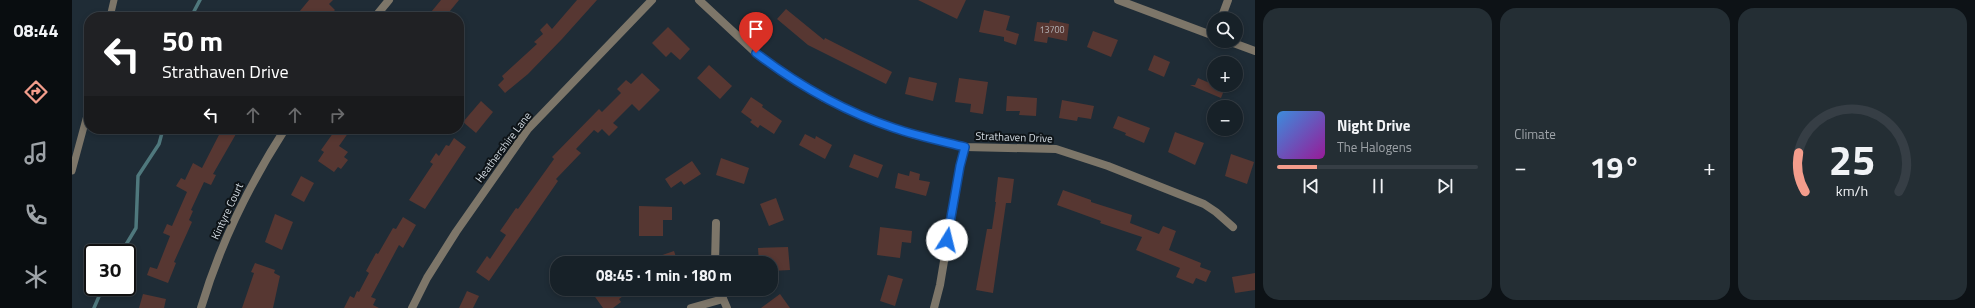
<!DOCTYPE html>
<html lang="en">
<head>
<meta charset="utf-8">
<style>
	:root { --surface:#172128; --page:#242e34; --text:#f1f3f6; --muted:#9ea3a8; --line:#363e45; --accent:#f49d8c }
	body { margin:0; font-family:"Titillium Web",sans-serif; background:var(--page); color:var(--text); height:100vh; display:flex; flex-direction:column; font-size:15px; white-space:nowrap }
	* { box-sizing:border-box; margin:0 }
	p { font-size:13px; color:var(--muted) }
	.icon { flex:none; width:22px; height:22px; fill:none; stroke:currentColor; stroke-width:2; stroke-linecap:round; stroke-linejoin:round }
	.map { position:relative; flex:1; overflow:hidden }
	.sheet { display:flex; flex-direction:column; gap:8px; padding:8px; background:#0d1216; width:720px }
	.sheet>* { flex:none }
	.banner { position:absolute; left:12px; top:12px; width:380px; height:122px; border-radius:16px; box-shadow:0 2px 6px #0003,0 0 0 1px var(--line); background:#202124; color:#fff; overflow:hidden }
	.buttons { position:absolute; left:1135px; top:12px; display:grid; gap:8px }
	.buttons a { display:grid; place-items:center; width:36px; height:36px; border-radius:50%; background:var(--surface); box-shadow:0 2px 6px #0003,0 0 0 1px var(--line); font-size:20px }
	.speed { position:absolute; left:12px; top:244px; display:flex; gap:8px; font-size:20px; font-weight:700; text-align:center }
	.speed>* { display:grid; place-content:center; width:52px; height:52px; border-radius:50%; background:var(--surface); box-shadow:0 2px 6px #0003,0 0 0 1px var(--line); line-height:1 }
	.speed .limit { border:2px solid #111; border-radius:6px; background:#fff; color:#111 }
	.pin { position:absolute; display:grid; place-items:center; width:34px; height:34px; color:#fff; margin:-41px -17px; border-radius:50% 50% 50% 0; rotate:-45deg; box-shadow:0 0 4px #0007 }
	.pin .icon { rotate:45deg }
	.me { position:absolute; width:44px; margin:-22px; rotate:9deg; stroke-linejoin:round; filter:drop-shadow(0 0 3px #0008) }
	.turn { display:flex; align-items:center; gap:14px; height:84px; padding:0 12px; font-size:18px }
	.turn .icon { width:52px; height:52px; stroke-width:2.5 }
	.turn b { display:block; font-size:28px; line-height:34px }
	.lanes { display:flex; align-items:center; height:38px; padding:0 12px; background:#0003; justify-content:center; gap:20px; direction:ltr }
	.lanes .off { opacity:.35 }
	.big { font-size:30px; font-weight:700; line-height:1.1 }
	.sheet .tile { flex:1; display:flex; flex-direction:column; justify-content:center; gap:6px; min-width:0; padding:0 14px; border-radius:16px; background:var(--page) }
	.sheet .dial { align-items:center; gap:0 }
	.dial svg { height:104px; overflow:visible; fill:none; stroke:var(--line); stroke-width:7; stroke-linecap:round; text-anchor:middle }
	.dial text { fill:var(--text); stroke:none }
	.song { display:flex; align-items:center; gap:12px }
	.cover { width:48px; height:48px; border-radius:6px; background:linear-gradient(135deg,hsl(210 70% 55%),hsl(300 70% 35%)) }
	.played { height:4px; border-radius:2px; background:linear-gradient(90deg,var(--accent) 20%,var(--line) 20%) }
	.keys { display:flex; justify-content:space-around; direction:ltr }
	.heat { display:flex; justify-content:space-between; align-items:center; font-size:22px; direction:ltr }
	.sheet .tiles { flex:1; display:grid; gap:8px; grid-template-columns:repeat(3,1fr) }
	.trip { position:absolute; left:478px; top:256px; width:228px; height:40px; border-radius:16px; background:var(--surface); box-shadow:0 2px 6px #0003,0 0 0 1px var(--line); font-weight:700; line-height:40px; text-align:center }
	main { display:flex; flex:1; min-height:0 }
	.tabs { display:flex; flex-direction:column; width:72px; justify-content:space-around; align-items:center; background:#090d10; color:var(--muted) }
	.tabs .icon { width:28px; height:28px }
	.tabs .current { color:var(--accent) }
	.tabs b { font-size:18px; color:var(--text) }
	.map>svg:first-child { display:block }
</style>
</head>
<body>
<main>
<nav class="tabs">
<b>08:44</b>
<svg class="icon current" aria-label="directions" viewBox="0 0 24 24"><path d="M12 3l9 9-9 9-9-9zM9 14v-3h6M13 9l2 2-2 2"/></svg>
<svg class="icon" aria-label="music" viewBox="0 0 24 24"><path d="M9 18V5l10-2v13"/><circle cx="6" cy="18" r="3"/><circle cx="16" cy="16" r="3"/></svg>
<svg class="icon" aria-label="phone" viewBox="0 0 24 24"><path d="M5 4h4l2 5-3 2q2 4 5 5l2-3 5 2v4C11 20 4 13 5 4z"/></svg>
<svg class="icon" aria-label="climate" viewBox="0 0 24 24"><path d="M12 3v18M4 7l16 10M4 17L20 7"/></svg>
</nav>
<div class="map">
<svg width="1183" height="308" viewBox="0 0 1183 308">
	<rect width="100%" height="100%" fill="#1f2c36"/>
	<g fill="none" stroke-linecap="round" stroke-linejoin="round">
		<g stroke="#4f787d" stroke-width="3.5">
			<polyline points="119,17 128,0"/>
			<polyline points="49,253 64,228 66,176 87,144 91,129"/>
			<polyline points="22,308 31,287"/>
		</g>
	</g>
	<g fill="#573732">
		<polygon points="237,0 261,0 257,4 263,10 256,17 223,17"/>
		<polygon points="369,0 387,0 373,17 355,17"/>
		<polygon points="505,0 525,0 490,39 456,74 433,93 426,85 432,79 430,76 465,44 462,42 471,34 468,30 475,23 480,29"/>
		<polygon points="846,0 894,0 885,19"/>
		<polygon points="714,9 752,40 753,38 820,72 814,84 736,45 705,19"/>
		<polygon points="912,10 938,16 934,30 947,34 944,45 932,41 932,37 907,32"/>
		<polygon points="978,20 997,24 995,41 976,37 975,43 962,41 965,22 977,23"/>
		<polygon points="596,27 618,49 608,60 599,52 594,57 580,43"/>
		<polygon points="1021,31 1046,40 1039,57 1015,47"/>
		<polygon points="1082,55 1098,62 1092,77 1076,70"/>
		<polygon points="637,65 660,86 648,99 625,78"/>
		<polygon points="570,73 588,90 567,111 560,104 541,123 546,127 537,136 530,129 526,133 522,130 504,149 509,153 484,179 486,181 417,281 404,272 415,256 418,259 434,235 428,231 444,208 446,209 482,159 480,157 527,109 530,112 549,93 545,89 554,80 559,84"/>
		<polygon points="837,77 865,83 861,101 833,94"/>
		<polygon points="887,78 916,82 911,114 898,112 899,104 883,102"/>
		<polygon points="1126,78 1142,85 1154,85 1149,98 1118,85 1123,85"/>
		<polygon points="935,96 965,98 964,116 947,115 948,111 934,111"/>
		<polygon points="679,97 691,105 690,107 710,121 702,134 688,125 686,128 678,122 680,120 669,112"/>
		<polygon points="990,100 1022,106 1019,119 1006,117 1005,121 987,118"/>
		<polygon points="409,101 421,112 404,133 391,122"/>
		<polygon points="1046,116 1078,128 1072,143 1053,135 1054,133 1041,128"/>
		<polygon points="150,129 155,129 164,134 141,174 144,175 139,185 132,182 119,210 121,211 117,220 120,222 102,262 104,263 96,283 75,275 78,267 85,269 98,236 91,233 95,224 100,226 115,192 104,186 109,178 113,180 121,163 130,168"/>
		<polygon points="264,129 279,129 267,146 276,152 272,157 276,160 269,169 266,167 262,172 246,161 252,152 249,150"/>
		<polygon points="1103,132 1132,143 1123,165 1096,152"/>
		<polygon points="733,134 743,139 744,136 760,145 753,159 727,145"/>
		<polygon points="382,138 394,147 353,209 337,200 361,164 358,162 364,153 367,156 374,145 377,146"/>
		<polygon points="782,154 811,165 806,178 777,167"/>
		<polygon points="1159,154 1182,162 1175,184 1153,176"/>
		<polygon points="649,158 677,168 672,184 644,175"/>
		<polygon points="620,161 629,174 612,185 609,181 599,188 593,179"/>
		<polygon points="838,171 848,174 847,180 858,182 854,196 823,188 826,173 837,176"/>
		<polygon points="229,176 242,183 232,202 219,195"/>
		<polygon points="926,177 942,179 939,203 934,203 921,293 904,290 915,229 920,229 924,202 923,202"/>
		<polygon points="991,190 1019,200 1019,202 1060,215 1058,223 1087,234 1091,226 1104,231 1097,250 1129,263 1128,267 1139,271 1134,282 1124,278 1121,284 1104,277 1108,268 1064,250 1070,237 1028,223 1029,221 985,205"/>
		<polygon points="704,198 712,220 697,226 688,204"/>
		<polygon points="567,206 600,207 600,220 591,220 591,236 567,236"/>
		<polygon points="203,214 221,222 210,250 193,242"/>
		<polygon points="331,217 344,225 331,248 327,245 299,297 304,299 301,305 307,308 272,308 278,296 282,298 285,291 287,292 297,273 294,271 304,253 306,254 321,228 324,229"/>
		<polygon points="808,227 840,231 839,243 830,242 828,258 805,255"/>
		<polygon points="716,247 718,270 699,271 699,263 687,263 686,248"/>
		<polygon points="602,251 606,263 573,263 573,261"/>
		<polygon points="183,263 203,270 202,273 208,276 201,308 170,308 182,273 179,272"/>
		<polygon points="1183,273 1183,290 1163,293 1160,277"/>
		<polygon points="816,275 831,279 823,306 808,301"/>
		<polygon points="528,289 532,294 539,289 561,289 547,299 549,302 541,308 531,308 521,294"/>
		<polygon points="395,291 407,296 401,308 387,308"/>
		<polygon points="71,294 94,299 92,308 67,308"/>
		<polygon points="708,294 718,308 689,308"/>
	</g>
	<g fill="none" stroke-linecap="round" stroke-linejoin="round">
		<g stroke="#7d7669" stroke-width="7">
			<polyline points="38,17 42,0"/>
			<polyline points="0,171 17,108"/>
		</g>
		<g stroke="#7d7669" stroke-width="8">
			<polyline points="627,0 684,53 707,70 752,98 794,118 840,134 893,147 984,149 1036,166 1132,204 1144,212 1161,227"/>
			<polyline points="1046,0 1142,36"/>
			<polyline points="303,17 317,0"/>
			<polyline points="1149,19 1156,0"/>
			<polyline points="1156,41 1183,51"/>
			<polyline points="643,263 644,223"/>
			<polyline points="647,289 655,308"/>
			<path d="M129,308C148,244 177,185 213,129"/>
			<polyline points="340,308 355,278 384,232 456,129 580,0"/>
			<polyline points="619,308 651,299"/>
			<polyline points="862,308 868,285 888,166 893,147"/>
		</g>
	</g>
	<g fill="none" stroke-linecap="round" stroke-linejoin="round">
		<g stroke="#114b97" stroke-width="10">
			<path id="route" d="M684,53C726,85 771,111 822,128C845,136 869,141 893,147L888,166L875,240"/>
		</g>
		<use href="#route" stroke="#1a73e8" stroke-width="7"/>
	</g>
	<g text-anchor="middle" stroke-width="4" stroke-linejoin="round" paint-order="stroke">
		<g font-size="9" fill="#b4b2b6">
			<text x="980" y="33">13700</text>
		</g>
		<g font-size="11" fill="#d3dbe2" stroke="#0e1418">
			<text transform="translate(942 137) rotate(2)" y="4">Strathaven Drive</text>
			<text transform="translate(431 147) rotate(-53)" y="4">Heathershire Lane</text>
			<text transform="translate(155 211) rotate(-65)" y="4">Kintyre Court</text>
		</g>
	</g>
</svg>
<div class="buttons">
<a><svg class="icon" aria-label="search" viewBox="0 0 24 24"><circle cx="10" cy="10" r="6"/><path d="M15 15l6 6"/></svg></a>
<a>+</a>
<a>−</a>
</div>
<div class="speed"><div class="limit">30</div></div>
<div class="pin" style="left:684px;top:53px;background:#d93025"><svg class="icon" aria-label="arrive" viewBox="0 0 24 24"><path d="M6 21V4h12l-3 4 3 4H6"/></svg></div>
<svg class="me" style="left:875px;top:240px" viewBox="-20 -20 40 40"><circle r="19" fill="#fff"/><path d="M0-13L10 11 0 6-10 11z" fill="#1a73e8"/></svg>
<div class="trip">08:45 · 1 min · 180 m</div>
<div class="banner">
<div class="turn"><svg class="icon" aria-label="left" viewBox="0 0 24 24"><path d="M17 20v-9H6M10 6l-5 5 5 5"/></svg><div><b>50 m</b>Strathaven Drive</div></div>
<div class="lanes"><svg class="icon" aria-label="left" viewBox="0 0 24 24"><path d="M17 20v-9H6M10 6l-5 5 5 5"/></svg><svg class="icon off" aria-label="ahead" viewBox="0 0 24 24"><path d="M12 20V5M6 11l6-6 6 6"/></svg><svg class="icon off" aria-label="ahead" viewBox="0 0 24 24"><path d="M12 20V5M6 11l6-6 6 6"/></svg><svg class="icon off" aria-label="right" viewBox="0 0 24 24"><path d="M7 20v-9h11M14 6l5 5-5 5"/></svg></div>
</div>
</div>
<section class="sheet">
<div class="tiles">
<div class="tile">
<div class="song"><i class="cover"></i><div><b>Night Drive</b><p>The Halogens</p></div></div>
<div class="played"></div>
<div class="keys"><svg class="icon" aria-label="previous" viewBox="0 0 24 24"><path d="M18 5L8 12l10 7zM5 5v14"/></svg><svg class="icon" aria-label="pause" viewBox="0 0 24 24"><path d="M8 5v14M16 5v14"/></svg><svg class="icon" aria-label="next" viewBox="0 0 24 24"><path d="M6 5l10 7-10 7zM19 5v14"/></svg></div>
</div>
<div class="tile"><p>Climate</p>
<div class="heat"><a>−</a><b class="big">19°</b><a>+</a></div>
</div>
<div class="tile dial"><svg viewBox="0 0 100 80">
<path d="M14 69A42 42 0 1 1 86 69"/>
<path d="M14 69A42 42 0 0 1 9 39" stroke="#f49d8c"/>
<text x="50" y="56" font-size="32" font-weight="700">25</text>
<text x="50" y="72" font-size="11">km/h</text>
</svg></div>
</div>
</section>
</main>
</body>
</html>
